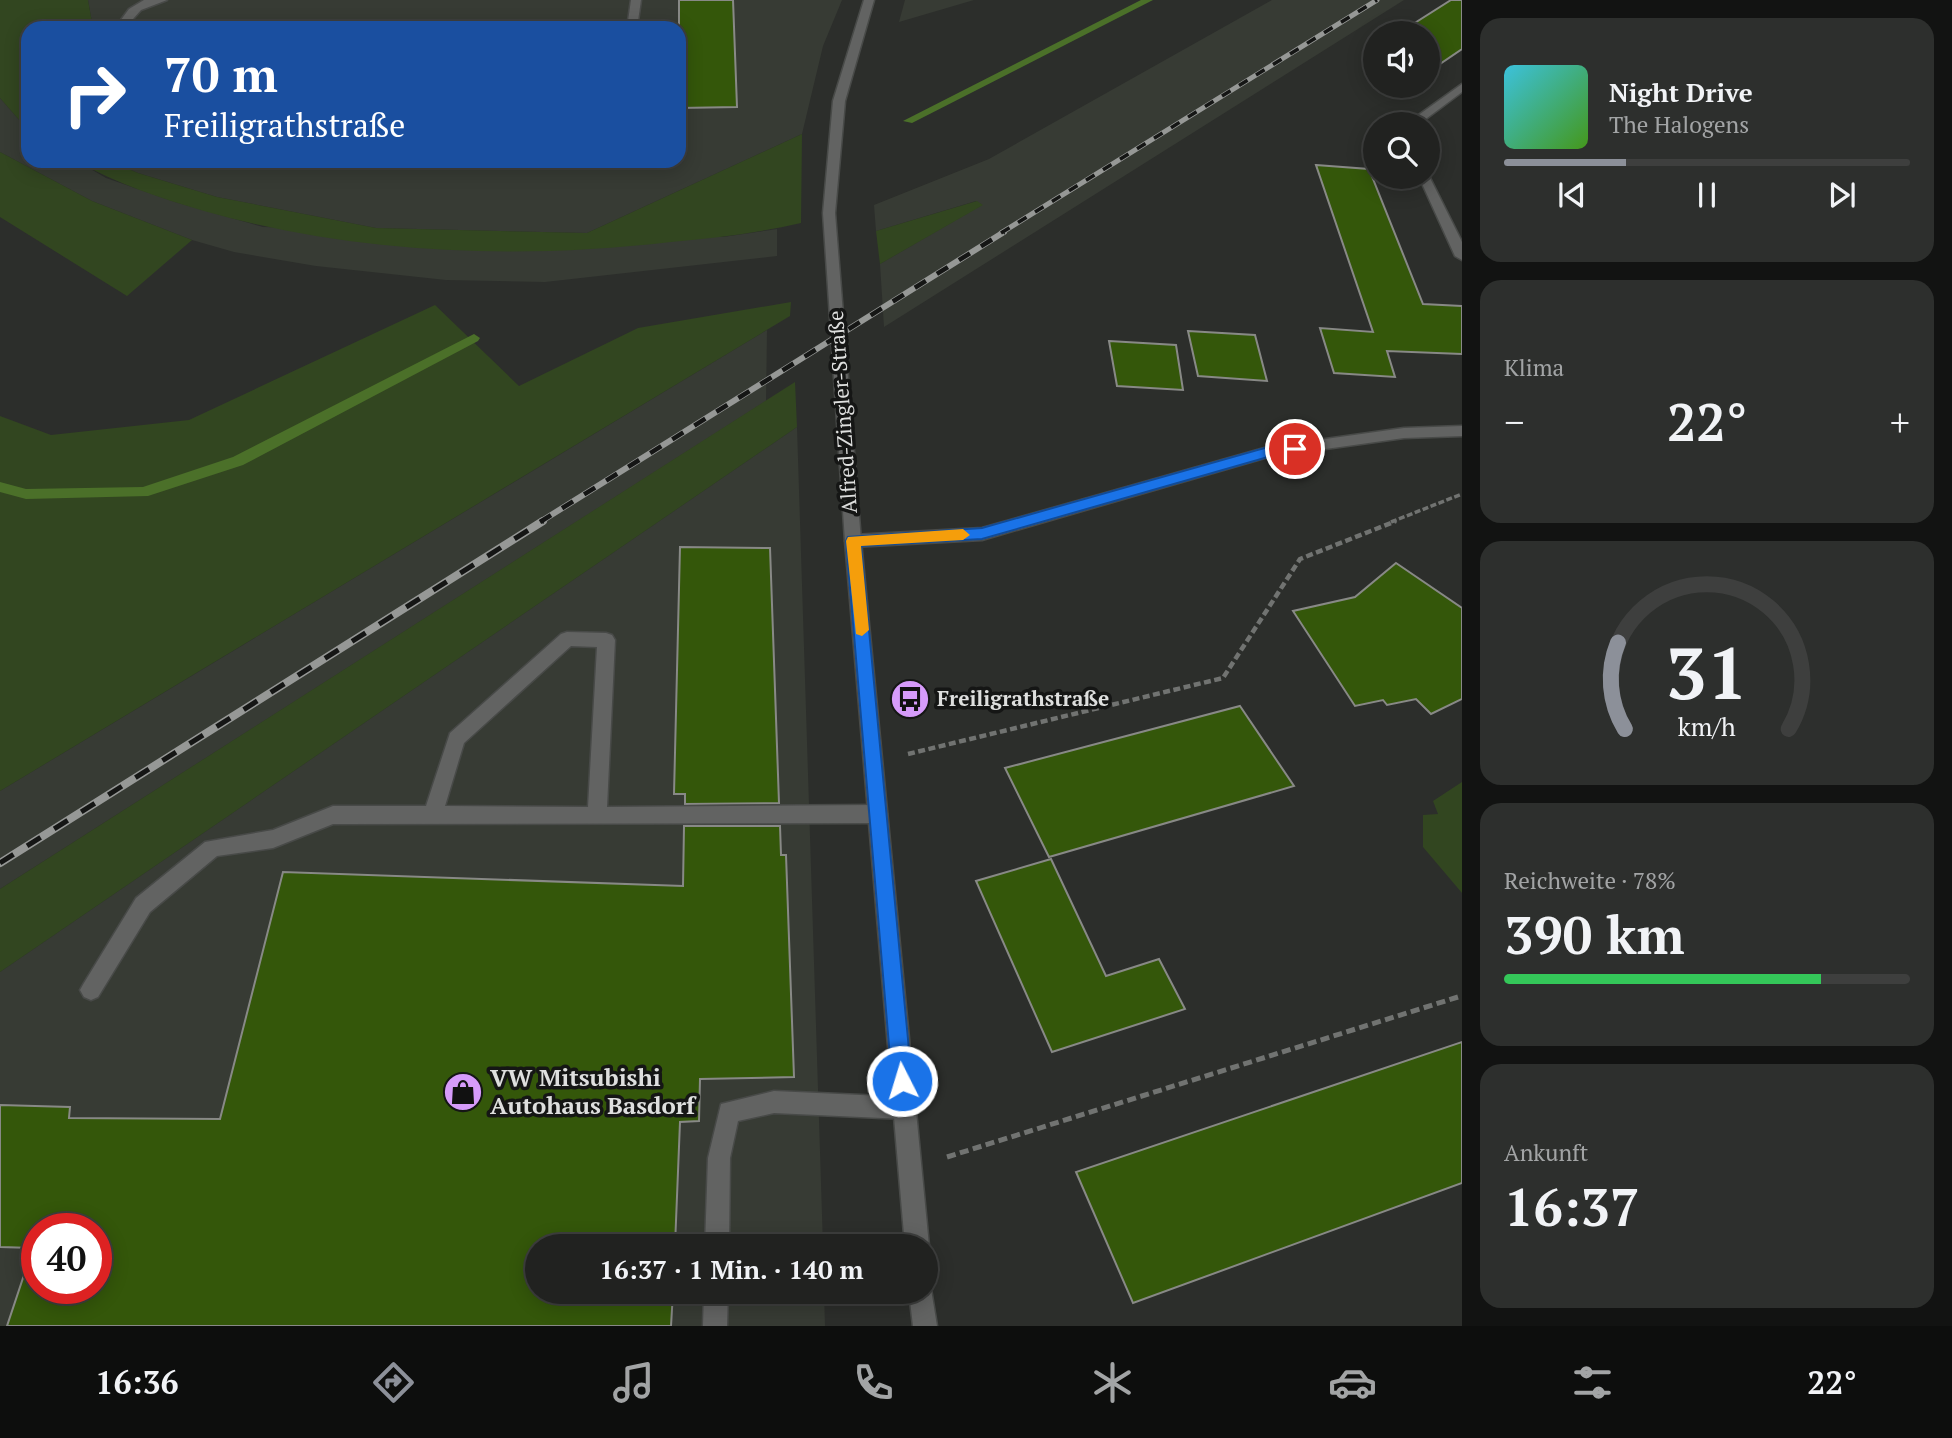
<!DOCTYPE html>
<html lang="de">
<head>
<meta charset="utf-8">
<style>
	:root { --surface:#212220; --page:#2d2f2d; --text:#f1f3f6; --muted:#a2a4a5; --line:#3e3f3e; --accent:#8c9099 }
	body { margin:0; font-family:"PT Serif",serif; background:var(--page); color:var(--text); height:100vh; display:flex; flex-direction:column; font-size:26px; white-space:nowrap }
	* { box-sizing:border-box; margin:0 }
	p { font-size:23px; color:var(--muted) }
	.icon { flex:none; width:38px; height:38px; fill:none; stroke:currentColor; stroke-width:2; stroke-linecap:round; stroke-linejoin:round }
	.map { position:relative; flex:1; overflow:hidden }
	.sheet { display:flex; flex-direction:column; gap:18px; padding:18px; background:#121312; width:490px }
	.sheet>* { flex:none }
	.hud { position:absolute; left:21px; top:21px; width:665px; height:147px; border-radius:21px; box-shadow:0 4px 18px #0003,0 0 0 2px var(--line); background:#1a4fa0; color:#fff; overflow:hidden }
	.tools { position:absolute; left:1363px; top:21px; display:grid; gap:14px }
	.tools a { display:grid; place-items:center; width:77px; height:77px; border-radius:50%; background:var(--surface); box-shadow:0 4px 18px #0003,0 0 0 2px var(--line); font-size:35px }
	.speed { position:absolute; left:21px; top:1213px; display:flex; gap:14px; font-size:35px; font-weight:700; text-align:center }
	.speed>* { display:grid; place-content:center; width:91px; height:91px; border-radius:50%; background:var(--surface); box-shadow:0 4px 18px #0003,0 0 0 2px var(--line); line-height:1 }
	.speed .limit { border:10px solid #d22; background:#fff; color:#111 }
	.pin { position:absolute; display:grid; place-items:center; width:60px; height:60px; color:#fff; margin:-30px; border:4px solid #fff; border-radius:50%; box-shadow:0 2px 7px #0007 }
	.me { position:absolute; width:77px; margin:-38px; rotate:355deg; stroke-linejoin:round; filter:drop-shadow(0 0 5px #0008) }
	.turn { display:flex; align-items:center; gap:24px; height:147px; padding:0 28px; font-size:32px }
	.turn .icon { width:91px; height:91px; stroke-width:2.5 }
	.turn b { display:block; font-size:49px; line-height:60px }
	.big { font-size:52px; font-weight:600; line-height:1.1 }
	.sheet .card { flex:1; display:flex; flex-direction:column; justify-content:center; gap:10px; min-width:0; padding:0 24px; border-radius:21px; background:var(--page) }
	.sheet .dial { align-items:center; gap:0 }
	.dial svg { height:182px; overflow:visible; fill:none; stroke:var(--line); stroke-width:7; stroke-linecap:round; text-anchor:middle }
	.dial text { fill:var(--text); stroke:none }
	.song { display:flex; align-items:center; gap:21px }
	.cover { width:84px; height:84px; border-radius:10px; background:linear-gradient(135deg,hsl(190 70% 55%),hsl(100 70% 35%)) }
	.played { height:7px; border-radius:4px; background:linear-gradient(90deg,var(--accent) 30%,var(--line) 30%) }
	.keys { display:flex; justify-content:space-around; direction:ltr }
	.heat { display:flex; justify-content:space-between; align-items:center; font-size:38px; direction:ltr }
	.charge { height:10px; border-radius:5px; background:linear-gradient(90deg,#34c759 78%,var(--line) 0) }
	.trip { position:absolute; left:525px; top:1234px; width:413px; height:70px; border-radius:35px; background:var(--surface); box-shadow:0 4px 18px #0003,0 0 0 2px var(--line); font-weight:600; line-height:70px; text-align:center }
	.dock { display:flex; height:112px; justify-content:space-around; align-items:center; background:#0d0e0d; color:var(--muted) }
	.dock .icon { width:49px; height:49px }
	.dock .selected { color:var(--accent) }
	.dock b { font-size:32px; color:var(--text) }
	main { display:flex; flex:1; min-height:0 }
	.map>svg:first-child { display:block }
</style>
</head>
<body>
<main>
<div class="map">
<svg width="1462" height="1326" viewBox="0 0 1462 1326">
	<rect width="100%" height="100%" fill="#2c2e2b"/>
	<g fill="#373b34" fill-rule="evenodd">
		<polygon points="88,0 842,0 823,46 802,134 587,233 376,228 217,197 138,173 109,161 679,161 679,28 93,28"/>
		<polygon points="905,0 974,0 899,22"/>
		<polygon points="1272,0 1404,0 884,327 880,264 982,205 976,201 876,231 874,205 989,159"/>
		<polygon points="0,98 28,130 28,161 77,161 106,178 175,202 263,227 723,237 777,229 777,256 545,282 446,280 316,266 234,252 192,240 92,201 0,152"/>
		<polygon points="767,330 766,401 0,889 0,791"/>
		<path d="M797,427L823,1246H537V1292H824L825,1326H0V972ZM37,1228H96V1288H37Z"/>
	</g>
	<g fill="#324620">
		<polygon points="0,0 88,0 93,28 28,28 28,130 0,98"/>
		<path d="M802,134L801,223C758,233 715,238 671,242C515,260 356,254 204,211C160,198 117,184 77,161H109L138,173L217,197L376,228L587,233Z"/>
		<polygon points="0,152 92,201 192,240 127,296 0,217"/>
		<polygon points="977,201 983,205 880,264 876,231"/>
		<polygon points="791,302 790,316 0,791 0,416 51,435 189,420 435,305 519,386 638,328"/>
		<polygon points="795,382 797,427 0,972 0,889"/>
		<polygon points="1462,782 1462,893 1423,847 1423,815 1438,814 1433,801"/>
	</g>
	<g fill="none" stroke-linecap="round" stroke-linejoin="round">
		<g fill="#4b7029" fill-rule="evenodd">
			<polygon points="1141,0 1153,0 912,123 903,121"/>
			<polygon points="474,334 480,338 478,341 243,465 148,496 26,499 0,492 0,482 26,489 143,487 233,457"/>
		</g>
	</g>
	<g fill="#34570a" stroke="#888986" stroke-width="2" fill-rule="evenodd">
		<polygon points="679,0 733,0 737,107 679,108"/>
		<polygon points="1451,0 1462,0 1462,49 1428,72 1428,33 1399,33"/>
		<polygon points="1316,165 1369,169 1423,304 1462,306 1462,354 1387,351 1395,377 1334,373 1320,328 1373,332"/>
		<polygon points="1188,331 1255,335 1267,381 1198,376"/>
		<polygon points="1109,341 1176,345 1183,390 1117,386"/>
		<polygon points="680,547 770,548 779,803 685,804 685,794 674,794"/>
		<polygon points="1396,563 1462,608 1462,699 1431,714 1416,699 1387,705 1383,700 1355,706 1293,611 1355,597"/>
		<polygon points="1240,706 1294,786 1049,857 1005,768"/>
		<path d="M684,826H780L781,855H786L794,1077L700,1079L699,1121L680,1122L675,1246H537V1292H673L671,1326H7L33,1248L0,1247V1105L70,1107L69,1118L220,1119L283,872L683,886ZM37,1228H96V1288H37Z"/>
		<polygon points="1051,859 1106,976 1159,959 1185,1009 1052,1052 976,881"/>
		<polygon points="1462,1042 1462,1183 1133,1303 1076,1172"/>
	</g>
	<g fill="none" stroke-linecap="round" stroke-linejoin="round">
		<g stroke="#484a48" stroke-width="3">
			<g id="service">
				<polygon points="144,0 167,0 141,10 125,28 115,28 129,9"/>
				<polygon points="631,0 641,0 637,28 627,28"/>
				<path d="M567,632L606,633L612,635L615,640L607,807L877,805L884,808L887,814L884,820L877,823L333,824L273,848L217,856L150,912L98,997L91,1000L84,997L80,990L84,983L136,898L205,842L273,830L333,806H426L450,733L561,634ZM571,646L597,647L588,807L445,806L464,743Z"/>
				<polygon points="774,1091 904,1097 912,1100 915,1108 912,1116 904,1119 774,1113 738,1121 730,1158 729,1246 705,1246 708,1158 721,1104"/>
				<polygon points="704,1292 728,1292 727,1326 703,1326"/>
			</g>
		</g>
		<g stroke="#484a48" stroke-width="3">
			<g id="minor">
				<polygon points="1462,84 1462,92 1419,124 1406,124"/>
				<polygon points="1428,174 1462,242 1462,260 1455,256 1419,177 1428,177"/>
				<polygon points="1462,426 1462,436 1404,438 1268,457 982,540 853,547 845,541 853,535 982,528 1268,447 1404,428"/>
			</g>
		</g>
		<g stroke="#484a48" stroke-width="3">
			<g id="tertiary">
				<polygon points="864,0 874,0 845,101 835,213 861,541 929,1246 926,1254 926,1246 905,1246 845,541 823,213 833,101"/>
				<polygon points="926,1282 930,1283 937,1326 913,1326 909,1292 926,1292"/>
			</g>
		</g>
		<polyline stroke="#717371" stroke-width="3.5" stroke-dasharray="6 2.5" stroke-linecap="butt" points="1391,522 1462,494"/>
		<polyline stroke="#717371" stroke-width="4.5" stroke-dasharray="7 3.5" stroke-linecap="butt" points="908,754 1223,678 1300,559 1396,521"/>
		<polyline stroke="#717371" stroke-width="5" stroke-dasharray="9 4.5" stroke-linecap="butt" points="947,1157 1458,997"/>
		<use href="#service" fill="#626362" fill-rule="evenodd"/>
		<use href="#minor" fill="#626362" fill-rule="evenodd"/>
		<use href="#tertiary" fill="#626362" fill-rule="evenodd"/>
		<g stroke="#969896" stroke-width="5">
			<polyline id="rail-far2" points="1001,233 1377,0"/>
		</g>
		<g stroke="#969896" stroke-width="6">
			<polyline id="rail-far1" points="540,522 1004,232"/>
		</g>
		<g stroke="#969896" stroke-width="8">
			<polyline id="rail" points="0,863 543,521"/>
		</g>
		<use href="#rail-far2" stroke="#151615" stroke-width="3.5" stroke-dasharray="10" stroke-linecap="butt"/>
		<use href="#rail-far1" stroke="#151615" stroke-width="4.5" stroke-dasharray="13" stroke-linecap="butt"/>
		<use href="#rail" stroke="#151615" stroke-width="5" stroke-dasharray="16" stroke-linecap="butt"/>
	</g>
	<polygon fill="#1a73e8" stroke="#114b97" stroke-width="2" points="1295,444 1302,449 1300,452 1268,457 982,539 861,546 912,1081 909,1088 902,1091 895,1088 892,1081 846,541 848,537 982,528 1268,447"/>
	<polygon fill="#f59e0b" points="963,529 970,535 963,540 861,546 869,630 862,636 856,634 846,541 848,537"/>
	<defs>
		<g id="bus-disc" transform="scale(2.0125)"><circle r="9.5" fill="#d69bfa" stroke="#151615"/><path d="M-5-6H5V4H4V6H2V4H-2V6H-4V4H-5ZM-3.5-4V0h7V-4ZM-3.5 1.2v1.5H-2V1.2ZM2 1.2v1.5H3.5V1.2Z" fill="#111"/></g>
		<g id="shop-disc" transform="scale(2.0125)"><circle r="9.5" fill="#d69bfa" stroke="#151615"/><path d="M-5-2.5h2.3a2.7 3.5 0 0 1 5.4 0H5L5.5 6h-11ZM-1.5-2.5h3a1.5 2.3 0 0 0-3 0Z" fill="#111"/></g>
	</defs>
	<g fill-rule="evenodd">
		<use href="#bus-disc" x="910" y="699"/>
		<use href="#shop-disc" x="463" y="1092"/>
	</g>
	<g text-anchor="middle" stroke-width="7" stroke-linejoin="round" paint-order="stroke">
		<g font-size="21" fill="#dedfde" stroke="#151615">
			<text transform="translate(843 412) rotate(-94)" y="7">Alfred-Zingler-Straße</text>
		</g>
		<g font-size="21" font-weight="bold" fill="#dedfde" stroke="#151615" text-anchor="start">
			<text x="937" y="706">Freiligrathstraße</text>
		</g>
		<g font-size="24" font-weight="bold" fill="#dedfde" stroke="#151615" text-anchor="start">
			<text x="490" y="1086">VW Mitsubishi<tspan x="490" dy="28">Autohaus Basdorf</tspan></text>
		</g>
	</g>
</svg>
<div class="tools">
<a><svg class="icon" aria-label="sound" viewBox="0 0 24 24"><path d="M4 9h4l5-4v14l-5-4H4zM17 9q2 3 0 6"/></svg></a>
<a><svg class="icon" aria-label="search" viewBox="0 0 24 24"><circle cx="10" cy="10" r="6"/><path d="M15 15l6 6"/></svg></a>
</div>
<div class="speed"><div class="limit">40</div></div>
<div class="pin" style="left:1295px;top:449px;background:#d93025"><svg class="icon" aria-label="arrive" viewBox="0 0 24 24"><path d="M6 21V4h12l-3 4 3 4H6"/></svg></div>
<svg class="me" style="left:902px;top:1081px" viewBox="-20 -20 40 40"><circle r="17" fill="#1a73e8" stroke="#fff" stroke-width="3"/><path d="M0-11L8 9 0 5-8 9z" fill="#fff"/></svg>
<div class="trip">16:37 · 1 Min. · 140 m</div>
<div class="hud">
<div class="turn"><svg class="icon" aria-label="right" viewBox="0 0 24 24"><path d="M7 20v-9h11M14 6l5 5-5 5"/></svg><div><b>70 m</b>Freiligrathstraße</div></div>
</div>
</div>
<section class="sheet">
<div class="card">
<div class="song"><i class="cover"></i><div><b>Night Drive</b><p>The Halogens</p></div></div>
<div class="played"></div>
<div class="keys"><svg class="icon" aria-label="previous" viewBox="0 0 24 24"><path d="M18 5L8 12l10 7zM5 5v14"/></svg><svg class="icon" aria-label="pause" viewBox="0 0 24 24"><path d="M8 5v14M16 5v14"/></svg><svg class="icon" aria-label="next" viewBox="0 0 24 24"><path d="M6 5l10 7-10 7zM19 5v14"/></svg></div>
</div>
<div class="card"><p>Klima</p>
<div class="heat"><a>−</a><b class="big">22°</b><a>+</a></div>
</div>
<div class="card dial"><svg viewBox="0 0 100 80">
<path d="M14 69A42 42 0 1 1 86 69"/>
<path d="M14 69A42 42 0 0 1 11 31" stroke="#8c9099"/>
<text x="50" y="56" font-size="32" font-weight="700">31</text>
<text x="50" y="72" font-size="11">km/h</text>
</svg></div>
<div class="card"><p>Reichweite · 78%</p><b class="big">390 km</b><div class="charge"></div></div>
<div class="card"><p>Ankunft</p><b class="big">16:37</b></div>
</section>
</main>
<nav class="dock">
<b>16:36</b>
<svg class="icon selected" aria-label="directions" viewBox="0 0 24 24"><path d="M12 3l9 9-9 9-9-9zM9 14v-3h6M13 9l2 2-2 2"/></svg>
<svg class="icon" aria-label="music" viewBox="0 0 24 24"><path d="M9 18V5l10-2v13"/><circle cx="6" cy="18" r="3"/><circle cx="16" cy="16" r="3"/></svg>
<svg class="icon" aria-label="phone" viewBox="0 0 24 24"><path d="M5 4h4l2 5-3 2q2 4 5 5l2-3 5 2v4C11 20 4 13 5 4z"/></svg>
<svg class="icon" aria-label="climate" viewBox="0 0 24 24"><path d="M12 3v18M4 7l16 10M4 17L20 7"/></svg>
<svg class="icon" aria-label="car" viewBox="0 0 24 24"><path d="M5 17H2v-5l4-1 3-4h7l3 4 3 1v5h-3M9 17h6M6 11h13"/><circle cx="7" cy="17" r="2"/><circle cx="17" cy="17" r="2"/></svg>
<svg class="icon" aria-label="filters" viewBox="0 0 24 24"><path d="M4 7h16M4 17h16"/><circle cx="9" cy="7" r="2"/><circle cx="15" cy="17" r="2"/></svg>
<b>22°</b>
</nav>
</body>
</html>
